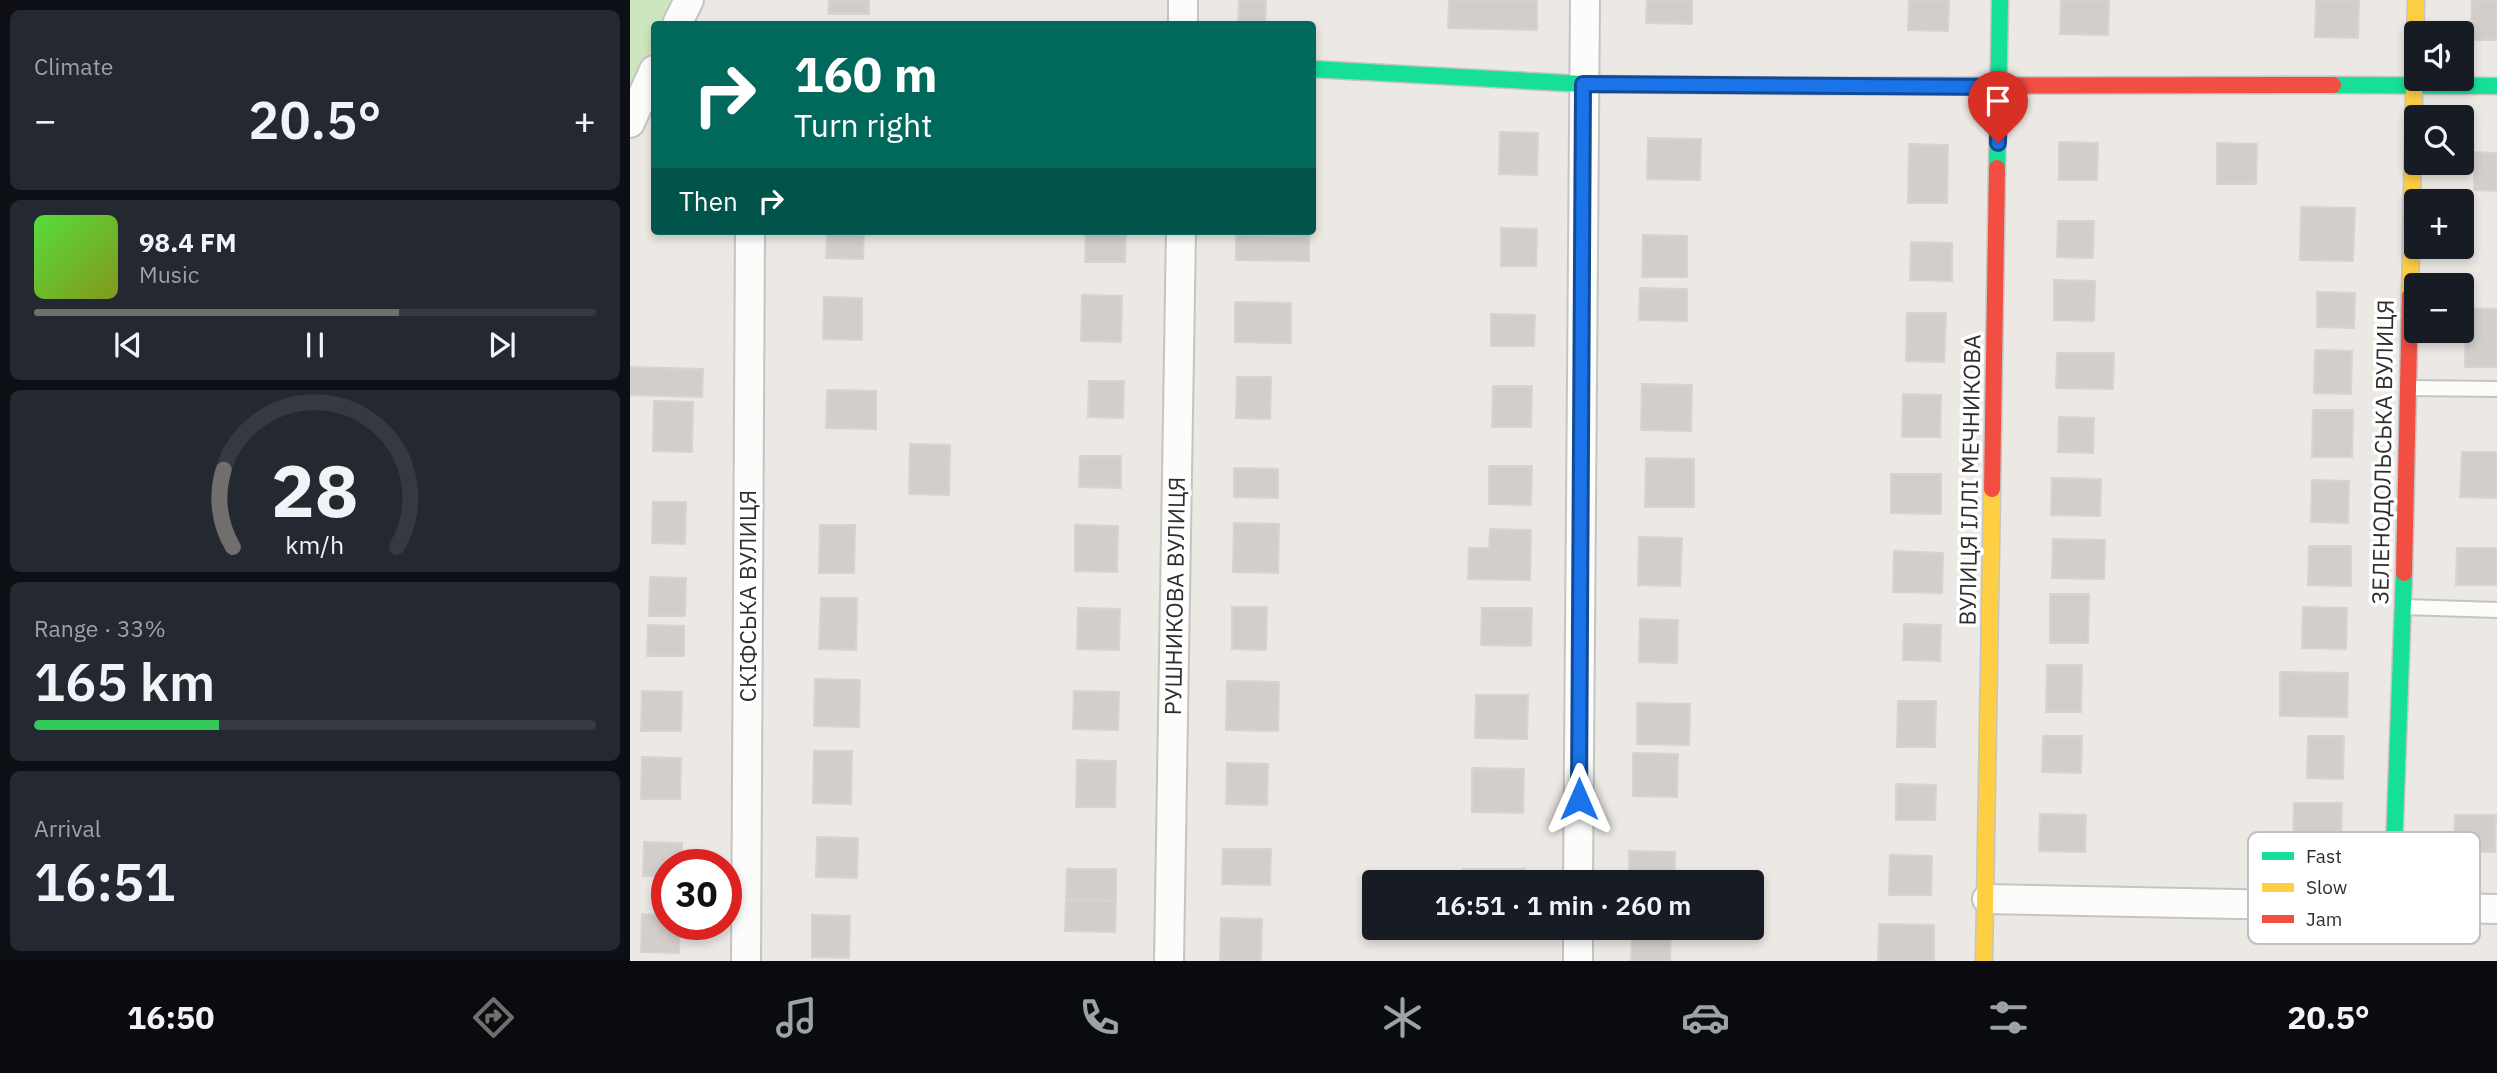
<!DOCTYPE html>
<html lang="en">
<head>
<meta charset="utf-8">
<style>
	:root { --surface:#171b24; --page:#242831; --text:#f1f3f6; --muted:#9ea1a6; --line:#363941; --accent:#706f6e }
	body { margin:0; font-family:"IBM Plex Sans",sans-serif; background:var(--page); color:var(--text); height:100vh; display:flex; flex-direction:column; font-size:26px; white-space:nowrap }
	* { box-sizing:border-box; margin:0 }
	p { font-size:23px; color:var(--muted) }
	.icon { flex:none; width:38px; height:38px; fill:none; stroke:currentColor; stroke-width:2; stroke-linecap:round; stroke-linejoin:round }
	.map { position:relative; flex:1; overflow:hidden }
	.sheet { display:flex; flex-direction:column; gap:10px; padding:10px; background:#0d0f14; width:630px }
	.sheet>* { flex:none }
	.banner { position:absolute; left:21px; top:21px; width:665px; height:214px; border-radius:7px; box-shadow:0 4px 10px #0003; background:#00695c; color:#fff; overflow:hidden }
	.tools { position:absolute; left:1774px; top:21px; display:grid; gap:14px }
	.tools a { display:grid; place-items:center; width:70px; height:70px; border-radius:7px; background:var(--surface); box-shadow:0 4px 10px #0003; font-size:35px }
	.speed { position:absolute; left:21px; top:849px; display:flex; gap:14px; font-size:35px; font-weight:700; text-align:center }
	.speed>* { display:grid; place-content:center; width:91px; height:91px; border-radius:50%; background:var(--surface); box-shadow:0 4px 10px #0003; line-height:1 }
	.speed .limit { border:10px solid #d22; background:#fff; color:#111 }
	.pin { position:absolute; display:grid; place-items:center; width:60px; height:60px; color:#fff; margin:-72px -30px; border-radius:50% 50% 50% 0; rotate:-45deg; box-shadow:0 0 7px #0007 }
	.pin .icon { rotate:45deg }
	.me { position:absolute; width:77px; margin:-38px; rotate:0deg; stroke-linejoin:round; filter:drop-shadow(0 0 5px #0008) }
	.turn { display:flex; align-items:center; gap:24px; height:147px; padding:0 28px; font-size:32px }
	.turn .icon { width:91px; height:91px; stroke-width:2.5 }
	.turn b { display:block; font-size:49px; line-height:60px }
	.then { display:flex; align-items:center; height:66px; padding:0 28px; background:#0003; gap:14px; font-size:26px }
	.big { font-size:52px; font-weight:600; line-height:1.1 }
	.sheet .card { flex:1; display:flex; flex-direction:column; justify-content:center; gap:10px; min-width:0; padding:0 24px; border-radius:10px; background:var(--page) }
	.sheet .dial { align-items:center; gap:0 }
	.dial svg { height:182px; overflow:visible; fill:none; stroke:var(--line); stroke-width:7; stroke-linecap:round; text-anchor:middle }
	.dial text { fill:var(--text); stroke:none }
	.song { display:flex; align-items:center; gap:21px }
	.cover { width:84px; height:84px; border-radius:10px; background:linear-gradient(135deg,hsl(110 70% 55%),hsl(70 70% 35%)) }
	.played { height:7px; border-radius:4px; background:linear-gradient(90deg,var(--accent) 65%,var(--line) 65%) }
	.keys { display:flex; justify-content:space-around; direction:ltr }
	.heat { display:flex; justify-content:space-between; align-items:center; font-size:38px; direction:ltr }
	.charge { height:10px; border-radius:5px; background:linear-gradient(90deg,#34c759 33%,var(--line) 0) }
	.trip { position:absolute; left:732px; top:870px; width:402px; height:70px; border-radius:7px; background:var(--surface); box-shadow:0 4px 10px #0003; font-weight:600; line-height:70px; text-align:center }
	.tab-bar { display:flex; height:112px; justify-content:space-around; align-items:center; background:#090b0e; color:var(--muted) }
	.tab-bar .icon { width:49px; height:49px }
	.tab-bar .active { color:var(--accent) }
	.tab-bar b { font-size:32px; color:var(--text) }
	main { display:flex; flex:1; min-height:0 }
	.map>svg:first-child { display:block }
</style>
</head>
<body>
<main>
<section class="sheet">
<div class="card"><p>Climate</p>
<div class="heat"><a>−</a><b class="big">20.5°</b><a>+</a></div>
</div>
<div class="card">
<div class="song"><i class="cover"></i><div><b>98.4 FM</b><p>Music</p></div></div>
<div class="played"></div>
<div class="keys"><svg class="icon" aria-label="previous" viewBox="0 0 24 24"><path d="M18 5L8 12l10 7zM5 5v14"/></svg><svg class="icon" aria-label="pause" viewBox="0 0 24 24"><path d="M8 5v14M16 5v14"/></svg><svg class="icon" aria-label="next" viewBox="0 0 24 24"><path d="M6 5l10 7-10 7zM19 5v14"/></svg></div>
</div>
<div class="card dial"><svg viewBox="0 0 100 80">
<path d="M14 69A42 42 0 1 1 86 69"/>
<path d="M14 69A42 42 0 0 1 10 35" stroke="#706f6e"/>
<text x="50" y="56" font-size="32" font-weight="700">28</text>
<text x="50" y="72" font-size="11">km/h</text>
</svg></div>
<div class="card"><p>Range · 33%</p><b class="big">165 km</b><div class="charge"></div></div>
<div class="card"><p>Arrival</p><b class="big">16:51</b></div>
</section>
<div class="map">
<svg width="1867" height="961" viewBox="0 0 1867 961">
	<rect width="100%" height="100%" fill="#ece8e4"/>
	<polygon fill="#cee6be" points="0,0 45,0 33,24 24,24 24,44 0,97"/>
	<g fill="#d1cecb" stroke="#d7d4d0" stroke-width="2">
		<polygon points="199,0 239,0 239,14 198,14"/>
		<polygon points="609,0 636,0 635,24 608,24"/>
		<polygon points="819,0 907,0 907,30 818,28"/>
		<polygon points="1017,0 1062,0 1062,24 1016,23"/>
		<polygon points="1279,0 1319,0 1318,31 1278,30"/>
		<polygon points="1431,0 1479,0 1478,35 1430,34"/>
		<polygon points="1686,0 1729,0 1728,38 1685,37"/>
		<polygon points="1842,0 1867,0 1867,40 1841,40"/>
		<polygon points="870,132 908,133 907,175 869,174"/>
		<polygon points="1018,138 1071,139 1070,180 1017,179"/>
		<polygon points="1429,142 1468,143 1467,180 1429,180"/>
		<polygon points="1587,143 1627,144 1626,184 1587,184"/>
		<polygon points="1279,144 1318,145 1317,203 1278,203"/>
		<polygon points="1844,152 1867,153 1867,191 1844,190"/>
		<polygon points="1671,207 1725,208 1723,261 1670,260"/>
		<polygon points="1428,221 1464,221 1463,258 1427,257"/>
		<polygon points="871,228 907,229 906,266 871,266"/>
		<polygon points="197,231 234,231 233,259 196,258"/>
		<polygon points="456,231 496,231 495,262 455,262"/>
		<polygon points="606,231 679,231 679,237 606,235"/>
		<polygon points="606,235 679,237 679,261 606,260"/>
		<polygon points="1013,235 1057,236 1057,277 1012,277"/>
		<polygon points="1281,242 1322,243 1322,281 1280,280"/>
		<polygon points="1424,280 1465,281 1464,321 1424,320"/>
		<polygon points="1010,288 1057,289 1057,321 1009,320"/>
		<polygon points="1687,292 1725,293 1724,328 1687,327"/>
		<polygon points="452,295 492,296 491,342 451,341"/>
		<polygon points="194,297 232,298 232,340 193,339"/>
		<polygon points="605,302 661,303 661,343 605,342"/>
		<polygon points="1836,308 1867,309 1867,367 1835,367"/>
		<polygon points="1277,313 1316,313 1314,362 1276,361"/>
		<polygon points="861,314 905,315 904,346 861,346"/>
		<polygon points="1685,350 1722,351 1721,394 1684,393"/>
		<polygon points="1427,353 1484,353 1483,389 1426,388"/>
		<polygon points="0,367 73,369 72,397 0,395"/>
		<polygon points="607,377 641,377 640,419 606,418"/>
		<polygon points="459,381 494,381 493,418 458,417"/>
		<polygon points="1012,384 1062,385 1061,431 1011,430"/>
		<polygon points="863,386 902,386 901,427 862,427"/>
		<polygon points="197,390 246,391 246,429 196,428"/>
		<polygon points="1273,394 1311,395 1310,437 1272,437"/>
		<polygon points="24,401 63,402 62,452 23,451"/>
		<polygon points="1683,410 1723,410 1722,457 1682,457"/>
		<polygon points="1429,417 1464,418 1463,453 1428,452"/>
		<polygon points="280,444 320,445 319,495 279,494"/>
		<polygon points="1832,452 1867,452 1867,498 1830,497"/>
		<polygon points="450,456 491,456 491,488 449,487"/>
		<polygon points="1016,458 1064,459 1064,507 1015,507"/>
		<polygon points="859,466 902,466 901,505 859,504"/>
		<polygon points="604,468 648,469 648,498 604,497"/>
		<polygon points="1261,474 1311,474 1311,514 1261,513"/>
		<polygon points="1422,478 1471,479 1470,516 1421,515"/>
		<polygon points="1682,480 1719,481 1718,523 1681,522"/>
		<polygon points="23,502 56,502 55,544 22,543"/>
		<polygon points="604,523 649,524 648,573 603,572"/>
		<polygon points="190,525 225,525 224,573 189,573"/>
		<polygon points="445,525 488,526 487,572 445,571"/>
		<polygon points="860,529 901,530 900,580 838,579 839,548 859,548"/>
		<polygon points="1009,537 1052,538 1050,586 1008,585"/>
		<polygon points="1423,539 1475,540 1474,579 1422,578"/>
		<polygon points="1679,546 1721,546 1721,586 1678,585"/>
		<polygon points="1827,548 1867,548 1867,585 1826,585"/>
		<polygon points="1264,551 1313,553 1312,593 1263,592"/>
		<polygon points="20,577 56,578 55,616 19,616"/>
		<polygon points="1420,594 1459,594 1458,643 1420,643"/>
		<polygon points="191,598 227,598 226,650 189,649"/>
		<polygon points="602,607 637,607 636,650 602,649"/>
		<polygon points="1673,607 1717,608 1716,649 1672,648"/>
		<polygon points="448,608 490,609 489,650 447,649"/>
		<polygon points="852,608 902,608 901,646 851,645"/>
		<polygon points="1010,619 1048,620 1047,663 1009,662"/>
		<polygon points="1274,624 1311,625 1310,661 1273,660"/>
		<polygon points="18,625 54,626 54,656 17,656"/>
		<polygon points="1417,665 1452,665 1451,712 1416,712"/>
		<polygon points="1650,672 1718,673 1717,717 1650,716"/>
		<polygon points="185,679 230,680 229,727 184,726"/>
		<polygon points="597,681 649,682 648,731 596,730"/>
		<polygon points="12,691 52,692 51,731 11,731"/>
		<polygon points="444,691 489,692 488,730 443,729"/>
		<polygon points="846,695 898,695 897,739 845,738"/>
		<polygon points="1268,701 1306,701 1305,747 1267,747"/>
		<polygon points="1007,703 1060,704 1059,745 1007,744"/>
		<polygon points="1413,736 1452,736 1451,773 1412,772"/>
		<polygon points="1678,736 1714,736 1713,779 1677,778"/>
		<polygon points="184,751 222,751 221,804 183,803"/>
		<polygon points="1003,753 1048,754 1047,797 1003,796"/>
		<polygon points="12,757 51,758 50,799 11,799"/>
		<polygon points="447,760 486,761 485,807 446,807"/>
		<polygon points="597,763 638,764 637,805 596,804"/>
		<polygon points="842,768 894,769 893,813 842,812"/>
		<polygon points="1266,784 1306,785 1305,820 1266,820"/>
		<polygon points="1664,803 1712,803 1711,849 1663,848"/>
		<polygon points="1410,814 1456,815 1455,852 1409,851"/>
		<polygon points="1825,815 1866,815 1865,852 1824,852"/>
		<polygon points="187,837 228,838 227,878 186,877"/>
		<polygon points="14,842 52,843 52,864 37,864 37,877 13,876"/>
		<polygon points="593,849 641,849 640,885 592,884"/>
		<polygon points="999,851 1045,852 1044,882 999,882"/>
		<polygon points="1260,855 1302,856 1301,895 1259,895"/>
		<polygon points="437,869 486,869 486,901 436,900"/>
		<rect x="833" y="869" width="62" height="13"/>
		<polygon points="436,900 486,901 485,932 435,931"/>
		<polygon points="12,914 37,915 37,924 50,924 49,953 11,952"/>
		<polygon points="182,915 220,916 219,958 182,957"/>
		<polygon points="591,918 632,919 631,961 590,961"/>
		<polygon points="1249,924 1304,925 1304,961 1248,961"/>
		<polygon points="1002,928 1041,928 1040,961 1001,961"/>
	</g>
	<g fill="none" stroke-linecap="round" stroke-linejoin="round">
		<g stroke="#c5c4c5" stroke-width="18">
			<g id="lane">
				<polyline points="1779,388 1867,389"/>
				<polyline points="1774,607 1867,610"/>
			</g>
		</g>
		<g stroke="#c5c4c5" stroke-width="32">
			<g id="street">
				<polyline points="47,24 59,0"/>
				<polyline points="553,24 553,0"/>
				<polyline points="0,123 24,70"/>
				<polyline points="948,882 955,0"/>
				<polyline points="1357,899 1867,909"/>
				<polyline points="116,961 120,231"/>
				<polyline points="539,961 551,231"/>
				<polyline points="948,961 948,928"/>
			</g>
		</g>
		<g stroke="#c5c4c5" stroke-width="19">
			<g id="fast">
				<polyline points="682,69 953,84 1187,86"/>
				<polyline points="1703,85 1867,86"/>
				<polyline points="1367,168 1370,0"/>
				<polyline points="1762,905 1774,573"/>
			</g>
		</g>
		<g stroke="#c5c4c5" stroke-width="19">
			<g id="slow">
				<polyline points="1780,296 1786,0"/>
				<polyline points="1354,961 1362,489"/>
			</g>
		</g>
		<g stroke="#c5c4c5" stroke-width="19">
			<g id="jam">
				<polyline points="1187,86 1703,85"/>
				<polyline points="1362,489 1367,168"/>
				<polyline points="1774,573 1780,296"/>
			</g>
		</g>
		<use href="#lane" stroke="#fcfcfb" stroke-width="14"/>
		<use href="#street" stroke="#fcfcfb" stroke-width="28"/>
		<use href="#fast" stroke="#16e098" stroke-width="16"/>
		<use href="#slow" stroke="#ffcf43" stroke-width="16"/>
		<use href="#jam" stroke="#f24e42" stroke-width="16"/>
	</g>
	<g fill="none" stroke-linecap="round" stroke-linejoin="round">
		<g stroke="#114b97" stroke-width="18">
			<polyline id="route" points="949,799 953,84 1369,87 1368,143"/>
		</g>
		<use href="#route" stroke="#1a73e8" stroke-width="12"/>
	</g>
	<g text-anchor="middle" stroke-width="7" stroke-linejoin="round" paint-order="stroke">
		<g font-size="23" fill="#2e2e2e" stroke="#fff">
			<text transform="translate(1753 452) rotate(-89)" y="8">ЗЕЛЕНОДОЛЬСЬКА ВУЛИЦЯ</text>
			<text transform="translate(1340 480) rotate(-89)" y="8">ВУЛИЦЯ ІЛЛІ МЕЧНИКОВА</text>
			<text transform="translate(118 596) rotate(-90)" y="8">СКІФСЬКА ВУЛИЦЯ</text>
			<text transform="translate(545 596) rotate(-89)" y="8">РУШНИКОВА ВУЛИЦЯ</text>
		</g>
	</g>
	<rect x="1618" y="832" width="232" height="112" rx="10" fill="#fff" stroke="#c0c0c0" stroke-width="2"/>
	<rect x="1632" y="852" width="32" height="8" fill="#16e098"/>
	<rect x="1632" y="883" width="32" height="9" fill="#ffcf43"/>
	<rect x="1632" y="915" width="32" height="8" fill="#f24e42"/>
	<g font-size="19" fill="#2e2e2e">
		<text x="1676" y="863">Fast</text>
		<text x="1676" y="894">Slow</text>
		<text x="1676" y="926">Jam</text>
	</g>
</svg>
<div class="tools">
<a><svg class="icon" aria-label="sound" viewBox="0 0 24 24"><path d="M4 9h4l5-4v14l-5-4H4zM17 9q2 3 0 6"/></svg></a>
<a><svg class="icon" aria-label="search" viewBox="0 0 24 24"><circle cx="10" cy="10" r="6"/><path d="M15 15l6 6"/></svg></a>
<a>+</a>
<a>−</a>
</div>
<div class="speed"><div class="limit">30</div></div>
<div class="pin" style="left:1368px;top:143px;background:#d93025"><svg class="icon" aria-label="arrive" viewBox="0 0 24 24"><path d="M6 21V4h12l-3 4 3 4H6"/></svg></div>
<svg class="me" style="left:949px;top:799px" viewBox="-20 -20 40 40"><path d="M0-17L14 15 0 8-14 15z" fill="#1a73e8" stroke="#fff" stroke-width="4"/></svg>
<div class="trip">16:51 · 1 min · 260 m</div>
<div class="banner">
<div class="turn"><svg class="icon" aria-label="right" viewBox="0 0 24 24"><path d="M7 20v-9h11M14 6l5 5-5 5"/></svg><div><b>160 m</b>Turn right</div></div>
<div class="then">Then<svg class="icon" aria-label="right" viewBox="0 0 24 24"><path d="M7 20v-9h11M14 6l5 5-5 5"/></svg></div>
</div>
</div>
</main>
<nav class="tab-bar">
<b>16:50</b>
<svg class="icon active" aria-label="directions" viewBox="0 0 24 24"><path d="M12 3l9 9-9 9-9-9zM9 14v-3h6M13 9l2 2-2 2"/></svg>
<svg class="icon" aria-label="music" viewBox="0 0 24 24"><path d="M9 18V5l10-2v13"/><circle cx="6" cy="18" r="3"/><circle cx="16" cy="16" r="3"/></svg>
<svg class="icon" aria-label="phone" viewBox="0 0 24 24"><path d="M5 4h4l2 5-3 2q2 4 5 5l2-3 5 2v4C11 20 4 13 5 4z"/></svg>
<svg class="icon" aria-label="climate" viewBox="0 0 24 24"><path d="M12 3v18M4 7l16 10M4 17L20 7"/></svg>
<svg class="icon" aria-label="car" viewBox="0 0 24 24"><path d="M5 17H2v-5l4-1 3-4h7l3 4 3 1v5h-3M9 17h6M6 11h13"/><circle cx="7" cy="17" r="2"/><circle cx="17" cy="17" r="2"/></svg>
<svg class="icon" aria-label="filters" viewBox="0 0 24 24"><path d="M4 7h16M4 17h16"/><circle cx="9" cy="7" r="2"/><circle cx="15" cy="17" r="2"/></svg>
<b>20.5°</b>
</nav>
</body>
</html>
